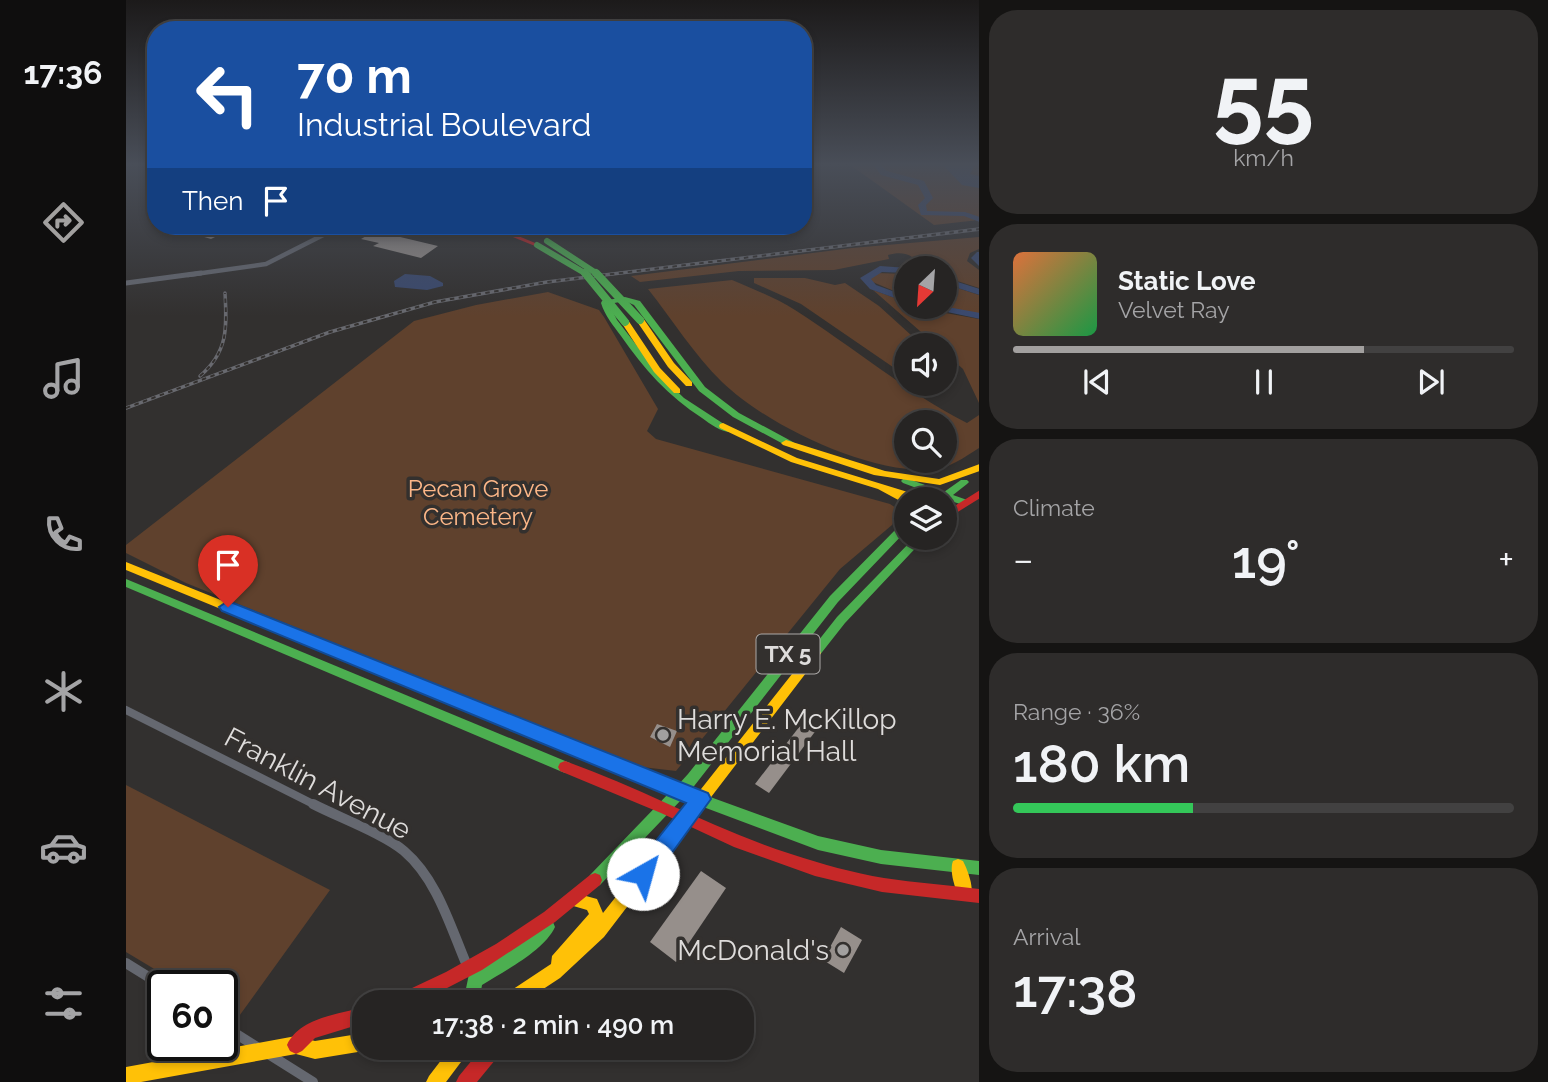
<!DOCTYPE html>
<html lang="en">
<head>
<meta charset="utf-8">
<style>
	:root { --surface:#262423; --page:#2e2c2b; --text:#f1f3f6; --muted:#a4a4a6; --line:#424141; --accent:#a2a09f }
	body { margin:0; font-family:Raleway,sans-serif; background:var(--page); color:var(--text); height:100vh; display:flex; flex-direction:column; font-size:26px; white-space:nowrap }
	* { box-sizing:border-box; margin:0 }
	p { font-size:23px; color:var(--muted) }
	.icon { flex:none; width:38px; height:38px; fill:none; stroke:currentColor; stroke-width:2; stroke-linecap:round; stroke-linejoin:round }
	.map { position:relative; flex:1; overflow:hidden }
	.details { display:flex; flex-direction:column; gap:10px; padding:10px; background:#151413; width:569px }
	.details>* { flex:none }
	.banner { position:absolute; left:21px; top:21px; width:665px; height:214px; border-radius:28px; box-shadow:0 4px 10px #0003,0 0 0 2px var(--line); background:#1a4fa0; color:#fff; overflow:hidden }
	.needle { width:46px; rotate:205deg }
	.controls { position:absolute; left:768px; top:256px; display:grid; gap:14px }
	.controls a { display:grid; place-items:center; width:63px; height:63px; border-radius:50%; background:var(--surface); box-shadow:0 4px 10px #0003,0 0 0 2px var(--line); font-size:35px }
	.speed { position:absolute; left:21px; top:970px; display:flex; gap:14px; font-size:35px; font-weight:700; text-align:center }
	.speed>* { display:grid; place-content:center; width:91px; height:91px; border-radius:50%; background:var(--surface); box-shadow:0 4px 10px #0003,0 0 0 2px var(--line); line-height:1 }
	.speed .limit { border:4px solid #111; border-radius:10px; background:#fff; color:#111 }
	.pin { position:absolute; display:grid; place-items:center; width:60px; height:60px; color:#fff; margin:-72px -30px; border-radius:50% 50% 50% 0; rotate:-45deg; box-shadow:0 0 7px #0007 }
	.pin .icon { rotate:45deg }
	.me { position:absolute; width:77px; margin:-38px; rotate:38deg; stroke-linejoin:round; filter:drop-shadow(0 0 5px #0008) }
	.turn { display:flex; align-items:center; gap:24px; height:147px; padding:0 35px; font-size:32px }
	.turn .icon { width:91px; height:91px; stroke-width:2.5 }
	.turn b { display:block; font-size:49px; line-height:60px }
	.then { display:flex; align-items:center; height:66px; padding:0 35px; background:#0003; gap:14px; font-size:26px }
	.big { font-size:52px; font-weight:600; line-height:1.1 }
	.details .widget { flex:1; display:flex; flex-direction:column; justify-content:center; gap:10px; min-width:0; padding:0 24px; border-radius:28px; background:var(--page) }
	.details .dial { align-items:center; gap:0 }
	.dial b { font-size:91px; line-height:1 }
	.song { display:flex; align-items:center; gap:21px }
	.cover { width:84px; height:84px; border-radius:10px; background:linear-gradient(135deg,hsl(20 70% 55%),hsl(140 70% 35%)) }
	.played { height:7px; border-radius:4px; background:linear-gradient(90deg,var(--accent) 70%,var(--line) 70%) }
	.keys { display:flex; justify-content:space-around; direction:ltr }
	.heat { display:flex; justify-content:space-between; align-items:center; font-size:38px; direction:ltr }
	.charge { height:10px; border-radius:5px; background:linear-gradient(90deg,#34c759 36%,var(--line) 0) }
	.trip { position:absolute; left:226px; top:990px; width:402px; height:70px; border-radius:28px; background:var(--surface); box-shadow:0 4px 10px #0003,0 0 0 2px var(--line); font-weight:600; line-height:70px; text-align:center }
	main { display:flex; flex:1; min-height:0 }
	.menu { display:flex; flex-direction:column; width:126px; justify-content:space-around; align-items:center; background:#0f0e0e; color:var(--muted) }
	.menu .icon { width:49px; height:49px }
	.menu .active { color:var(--accent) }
	.menu b { font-size:32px; color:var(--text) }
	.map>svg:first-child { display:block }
</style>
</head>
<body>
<main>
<nav class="menu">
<b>17:36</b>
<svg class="icon active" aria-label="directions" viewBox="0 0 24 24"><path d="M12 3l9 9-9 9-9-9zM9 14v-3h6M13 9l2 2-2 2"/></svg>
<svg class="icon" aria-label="music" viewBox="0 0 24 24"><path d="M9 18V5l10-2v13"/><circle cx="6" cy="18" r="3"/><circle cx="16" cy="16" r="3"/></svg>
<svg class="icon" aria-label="phone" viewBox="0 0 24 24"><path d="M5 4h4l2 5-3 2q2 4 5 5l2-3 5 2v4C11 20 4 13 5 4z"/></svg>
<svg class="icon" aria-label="climate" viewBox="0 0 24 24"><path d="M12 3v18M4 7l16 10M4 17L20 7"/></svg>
<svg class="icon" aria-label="car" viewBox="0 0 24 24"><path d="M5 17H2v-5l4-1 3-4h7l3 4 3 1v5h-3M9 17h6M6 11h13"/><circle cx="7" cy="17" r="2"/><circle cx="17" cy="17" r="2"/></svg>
<svg class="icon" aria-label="filters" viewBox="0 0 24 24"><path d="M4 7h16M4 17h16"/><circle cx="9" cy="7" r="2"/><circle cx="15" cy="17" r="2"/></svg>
</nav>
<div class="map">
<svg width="854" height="1082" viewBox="0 0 854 1082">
	<rect width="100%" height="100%" fill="#32302f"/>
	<g fill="#5f412d" fill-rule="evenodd">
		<polygon points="723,164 853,164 853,220 808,225"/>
		<path d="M853,237V249L844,253L841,261L853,270V288L819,277V268H794C788,253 776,251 762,255L763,259L708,270L613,271L514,282L505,276L726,248Z"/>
		<polygon points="751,273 780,274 780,296 742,280"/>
		<polygon points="628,278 679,278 709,285 719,283 753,306 796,345 780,345 780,376 675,304 628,283"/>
		<path d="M606,280C627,289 650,298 669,310C727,347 780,392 841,423L853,415V448C839,457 822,469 805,470C740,473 642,426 596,382C568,355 546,319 522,289ZM780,422H819V460H780Z"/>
		<polygon points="819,284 853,295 853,314 814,306 819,306"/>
		<polygon points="747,290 780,302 780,306 853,319 853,403 837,369 819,353 819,345 810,345"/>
		<polygon points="422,292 473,310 478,317 532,409 521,431 530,439 764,504 773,510 766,525 714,569 550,771 516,767 60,583 0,553 0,545 288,321 350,305"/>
		<polygon points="0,785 204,890 111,1019 96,1010 96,985 55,985 0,952"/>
	</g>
	<g fill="#3a496e">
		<polygon points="816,164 849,164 844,174 853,176 853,188 836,185"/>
		<polygon points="279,274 304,276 317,283 317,286 301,290 269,287 268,281"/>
	</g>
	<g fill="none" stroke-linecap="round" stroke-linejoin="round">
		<g fill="#3a496e" fill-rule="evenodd">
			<polygon points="747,164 754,164 761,171 798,181 807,198 800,205 801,211 839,212 854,217 854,222 838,216 795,215 792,205 799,198 792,185 755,175"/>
			<polygon points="851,252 854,252 854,267 845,258"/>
			<polygon points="754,266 782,268 780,273 756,272 745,279 750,285 780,296 780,302 744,289 734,278"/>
			<polygon points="819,278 854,289 854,295 819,284"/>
			<polygon points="793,306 816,306 854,313 854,319"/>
		</g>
	</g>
	<g fill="#968f8b">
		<polygon points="41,226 111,226 85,239"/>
		<polygon points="249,231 312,246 295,258 247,246 253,243 235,239"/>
		<polygon points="677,722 691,729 643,793 629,784"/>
		<polygon points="531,724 551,731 544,747 524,737"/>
		<polygon points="575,871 600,888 550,962 524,942"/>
		<polygon points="715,927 736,940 718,973 697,960"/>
	</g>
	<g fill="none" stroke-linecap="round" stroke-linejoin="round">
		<polyline stroke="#656870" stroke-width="4.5" points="62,275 140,264 215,226"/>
		<polyline stroke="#656870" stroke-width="5" points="0,283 75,273"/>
		<polyline stroke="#656870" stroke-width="8" points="0,710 191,806"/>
		<g stroke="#656870" stroke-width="10">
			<path d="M187,804C212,817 258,834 278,851C312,880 325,929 342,968"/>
			<polyline points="0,963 37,986"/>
			<polyline points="96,1025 131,1047"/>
			<polyline points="144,1055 187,1082"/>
		</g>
		<g fill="#4caf50" fill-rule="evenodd">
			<path d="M499,297L514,301L579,387L613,413L667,442L669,444L667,446H661L607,417L573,391L508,305L499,301L483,304L491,320L532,373L558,398L607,430L605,432C595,432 584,424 576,418C543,397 517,368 495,336C487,325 479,316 475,303L476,301Z"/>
			<polygon points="780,478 818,492 835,480 841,480 843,482 841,484 827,495 844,501 845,503 840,506 819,499 809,499 812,496 777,483 775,481 777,479"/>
			<polygon points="780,522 780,531 712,602 565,790 692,836 755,850 854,861 854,875 755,864 692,850 556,799 474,885 469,887 464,885 462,880 464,875 543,793 388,730 387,726 388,722 393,721 398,722 552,785 562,774 704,596 776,523"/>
			<polygon points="789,537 800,537 719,623 693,656 689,657 685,656 683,653 685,650 711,617"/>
			<polygon points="0,579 444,763 446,767 444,771 439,773 434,771 0,587"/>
			<path d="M421,919L427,922L429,927C418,951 378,971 356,985L353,1003H337L343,974L391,945L415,922Z"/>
		</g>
		<g fill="#ffc107" fill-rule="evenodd">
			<polygon points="511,318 517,318 548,363 566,382 566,386 560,386 542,367 510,320"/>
			<polygon points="496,320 502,320 534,368 554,389 554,393 548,393 528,372 495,322"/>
			<polygon points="597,423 671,458 798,497 799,499 780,499 780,503 776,502 752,489 665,462 594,428 593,426 594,424"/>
			<polygon points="660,440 759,471 813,479 854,464 854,471 814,485 748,475 657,445 655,443"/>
			<polygon points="0,562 398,722 399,726 398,730 393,731 388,730 0,570"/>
			<polygon points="689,649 693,650 695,653 693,656 478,937 434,978 396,1003 373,1003 375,997 425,964 426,956 463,914 461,910 444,905 441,900 444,895 449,893 471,899 477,913 685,650"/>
			<path d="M832,859L837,861C842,871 849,889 844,899L839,901L834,899C829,889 823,871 827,861Z"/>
			<polygon points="238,1033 238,1048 244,1048 238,1051 189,1059 170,1054 15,1082 0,1082 0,1067 170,1036 189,1041"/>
			<polygon points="314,1048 343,1048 341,1054 320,1082 300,1082 303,1076 316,1059"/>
		</g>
		<g fill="#c62828" fill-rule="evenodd">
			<polygon points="360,226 368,226 414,245 409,246"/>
			<polygon points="854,490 854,498 819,520 819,512"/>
			<path d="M439,761C516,788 587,829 665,854C696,864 727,873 758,878C790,883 822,885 854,889V903L756,892L689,876L608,847L535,813L434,771L432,767L434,763Z"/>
			<polygon points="469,873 474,875 476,880 474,885 429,922 356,970 292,1003 265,1003 267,997 320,972 370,944 418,912 464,875"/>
			<path d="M238,1007V1023L189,1038L176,1051L170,1054L164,1051L161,1045C173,1018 213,1014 238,1007Z"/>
			<polygon points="356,1048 376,1048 374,1054 351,1082 330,1082 333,1076"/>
		</g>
		<g stroke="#68696f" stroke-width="3.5">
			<g id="rail">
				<path d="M74,376C102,352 101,328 99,293"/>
				<polyline points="0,408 204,332 309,302 421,282 854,229"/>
			</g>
		</g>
		<use href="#rail" stroke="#33302e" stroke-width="2" stroke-dasharray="4.5" stroke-linecap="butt"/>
		<g stroke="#4caf50" stroke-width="6">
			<polyline points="421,241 473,275"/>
			<polyline points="411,245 462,275"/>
		</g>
		<g stroke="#4caf50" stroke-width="8">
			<polyline points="459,273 499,322"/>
			<polyline points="470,273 514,320"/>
		</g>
	</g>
	<linearGradient id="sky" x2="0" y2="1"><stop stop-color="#1c1a1a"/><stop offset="0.52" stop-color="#494e58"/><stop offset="1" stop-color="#494e58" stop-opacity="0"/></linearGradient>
	<rect width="854" height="316" fill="url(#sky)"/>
	<polygon fill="#1a73e8" stroke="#114b97" stroke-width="2" points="102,601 582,793 585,799 525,882 517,885 509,882 506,874 509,867 560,803 96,611 93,607"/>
	<g fill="#a2a09f" stroke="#33302e" stroke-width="2.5">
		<circle cx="537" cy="735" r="7"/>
		<circle cx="717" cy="950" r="7"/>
	</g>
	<g text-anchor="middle" stroke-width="7" stroke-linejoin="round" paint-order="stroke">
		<rect fill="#33302e" stroke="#aba8a7" stroke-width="2" x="630.5" y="634.5" width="63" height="39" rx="5"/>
		<g font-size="23" font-weight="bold" fill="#dedcdb">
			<text x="662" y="662">TX 5</text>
		</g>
		<g font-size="24" fill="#fdb788" stroke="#33302e">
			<text x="352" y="497">Pecan Grove<tspan x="352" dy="28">Cemetery</tspan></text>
		</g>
		<g font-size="28" fill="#dedcdb" stroke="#33302e" text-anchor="start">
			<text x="551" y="729">Harry E. McKillop<tspan x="551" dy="32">Memorial Hall</tspan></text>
			<text x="703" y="960" text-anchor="end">McDonald's</text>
		</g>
		<g font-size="28" fill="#dedcdb" stroke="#33302e">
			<text transform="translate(192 783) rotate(28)" y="10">Franklin Avenue</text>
		</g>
	</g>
</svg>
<div class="controls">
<a><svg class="needle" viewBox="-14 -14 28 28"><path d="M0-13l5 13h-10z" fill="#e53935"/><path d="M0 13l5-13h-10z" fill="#a4a4a6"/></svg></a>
<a><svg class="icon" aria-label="sound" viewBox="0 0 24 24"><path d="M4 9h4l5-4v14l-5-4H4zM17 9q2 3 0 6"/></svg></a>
<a><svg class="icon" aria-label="search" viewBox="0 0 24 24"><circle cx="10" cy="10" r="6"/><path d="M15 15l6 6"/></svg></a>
<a><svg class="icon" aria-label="layers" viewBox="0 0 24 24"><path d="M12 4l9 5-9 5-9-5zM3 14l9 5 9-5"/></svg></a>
</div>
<div class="speed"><div class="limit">60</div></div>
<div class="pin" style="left:102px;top:607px;background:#d93025"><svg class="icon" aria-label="arrive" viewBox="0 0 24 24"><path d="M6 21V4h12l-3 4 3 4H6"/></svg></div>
<svg class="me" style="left:517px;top:874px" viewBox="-20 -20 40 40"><circle r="19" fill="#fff"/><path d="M0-13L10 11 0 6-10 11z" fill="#1a73e8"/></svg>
<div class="trip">17:38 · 2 min · 490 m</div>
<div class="banner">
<div class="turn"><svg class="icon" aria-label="left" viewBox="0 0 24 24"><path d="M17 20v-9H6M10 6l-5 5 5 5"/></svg><div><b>70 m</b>Industrial Boulevard</div></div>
<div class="then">Then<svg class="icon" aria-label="arrive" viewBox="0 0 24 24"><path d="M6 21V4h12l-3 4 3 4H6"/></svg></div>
</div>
</div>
<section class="details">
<div class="widget dial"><b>55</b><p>km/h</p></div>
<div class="widget">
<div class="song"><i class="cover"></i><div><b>Static Love</b><p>Velvet Ray</p></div></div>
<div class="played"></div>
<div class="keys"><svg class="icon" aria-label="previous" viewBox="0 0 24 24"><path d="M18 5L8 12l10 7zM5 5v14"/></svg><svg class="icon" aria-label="pause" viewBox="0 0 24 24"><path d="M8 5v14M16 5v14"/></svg><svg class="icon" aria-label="next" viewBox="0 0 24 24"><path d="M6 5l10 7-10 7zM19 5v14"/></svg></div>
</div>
<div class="widget"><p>Climate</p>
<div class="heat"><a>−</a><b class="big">19°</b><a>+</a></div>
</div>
<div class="widget"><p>Range · 36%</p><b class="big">180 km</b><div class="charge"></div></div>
<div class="widget"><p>Arrival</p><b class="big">17:38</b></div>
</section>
</main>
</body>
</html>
